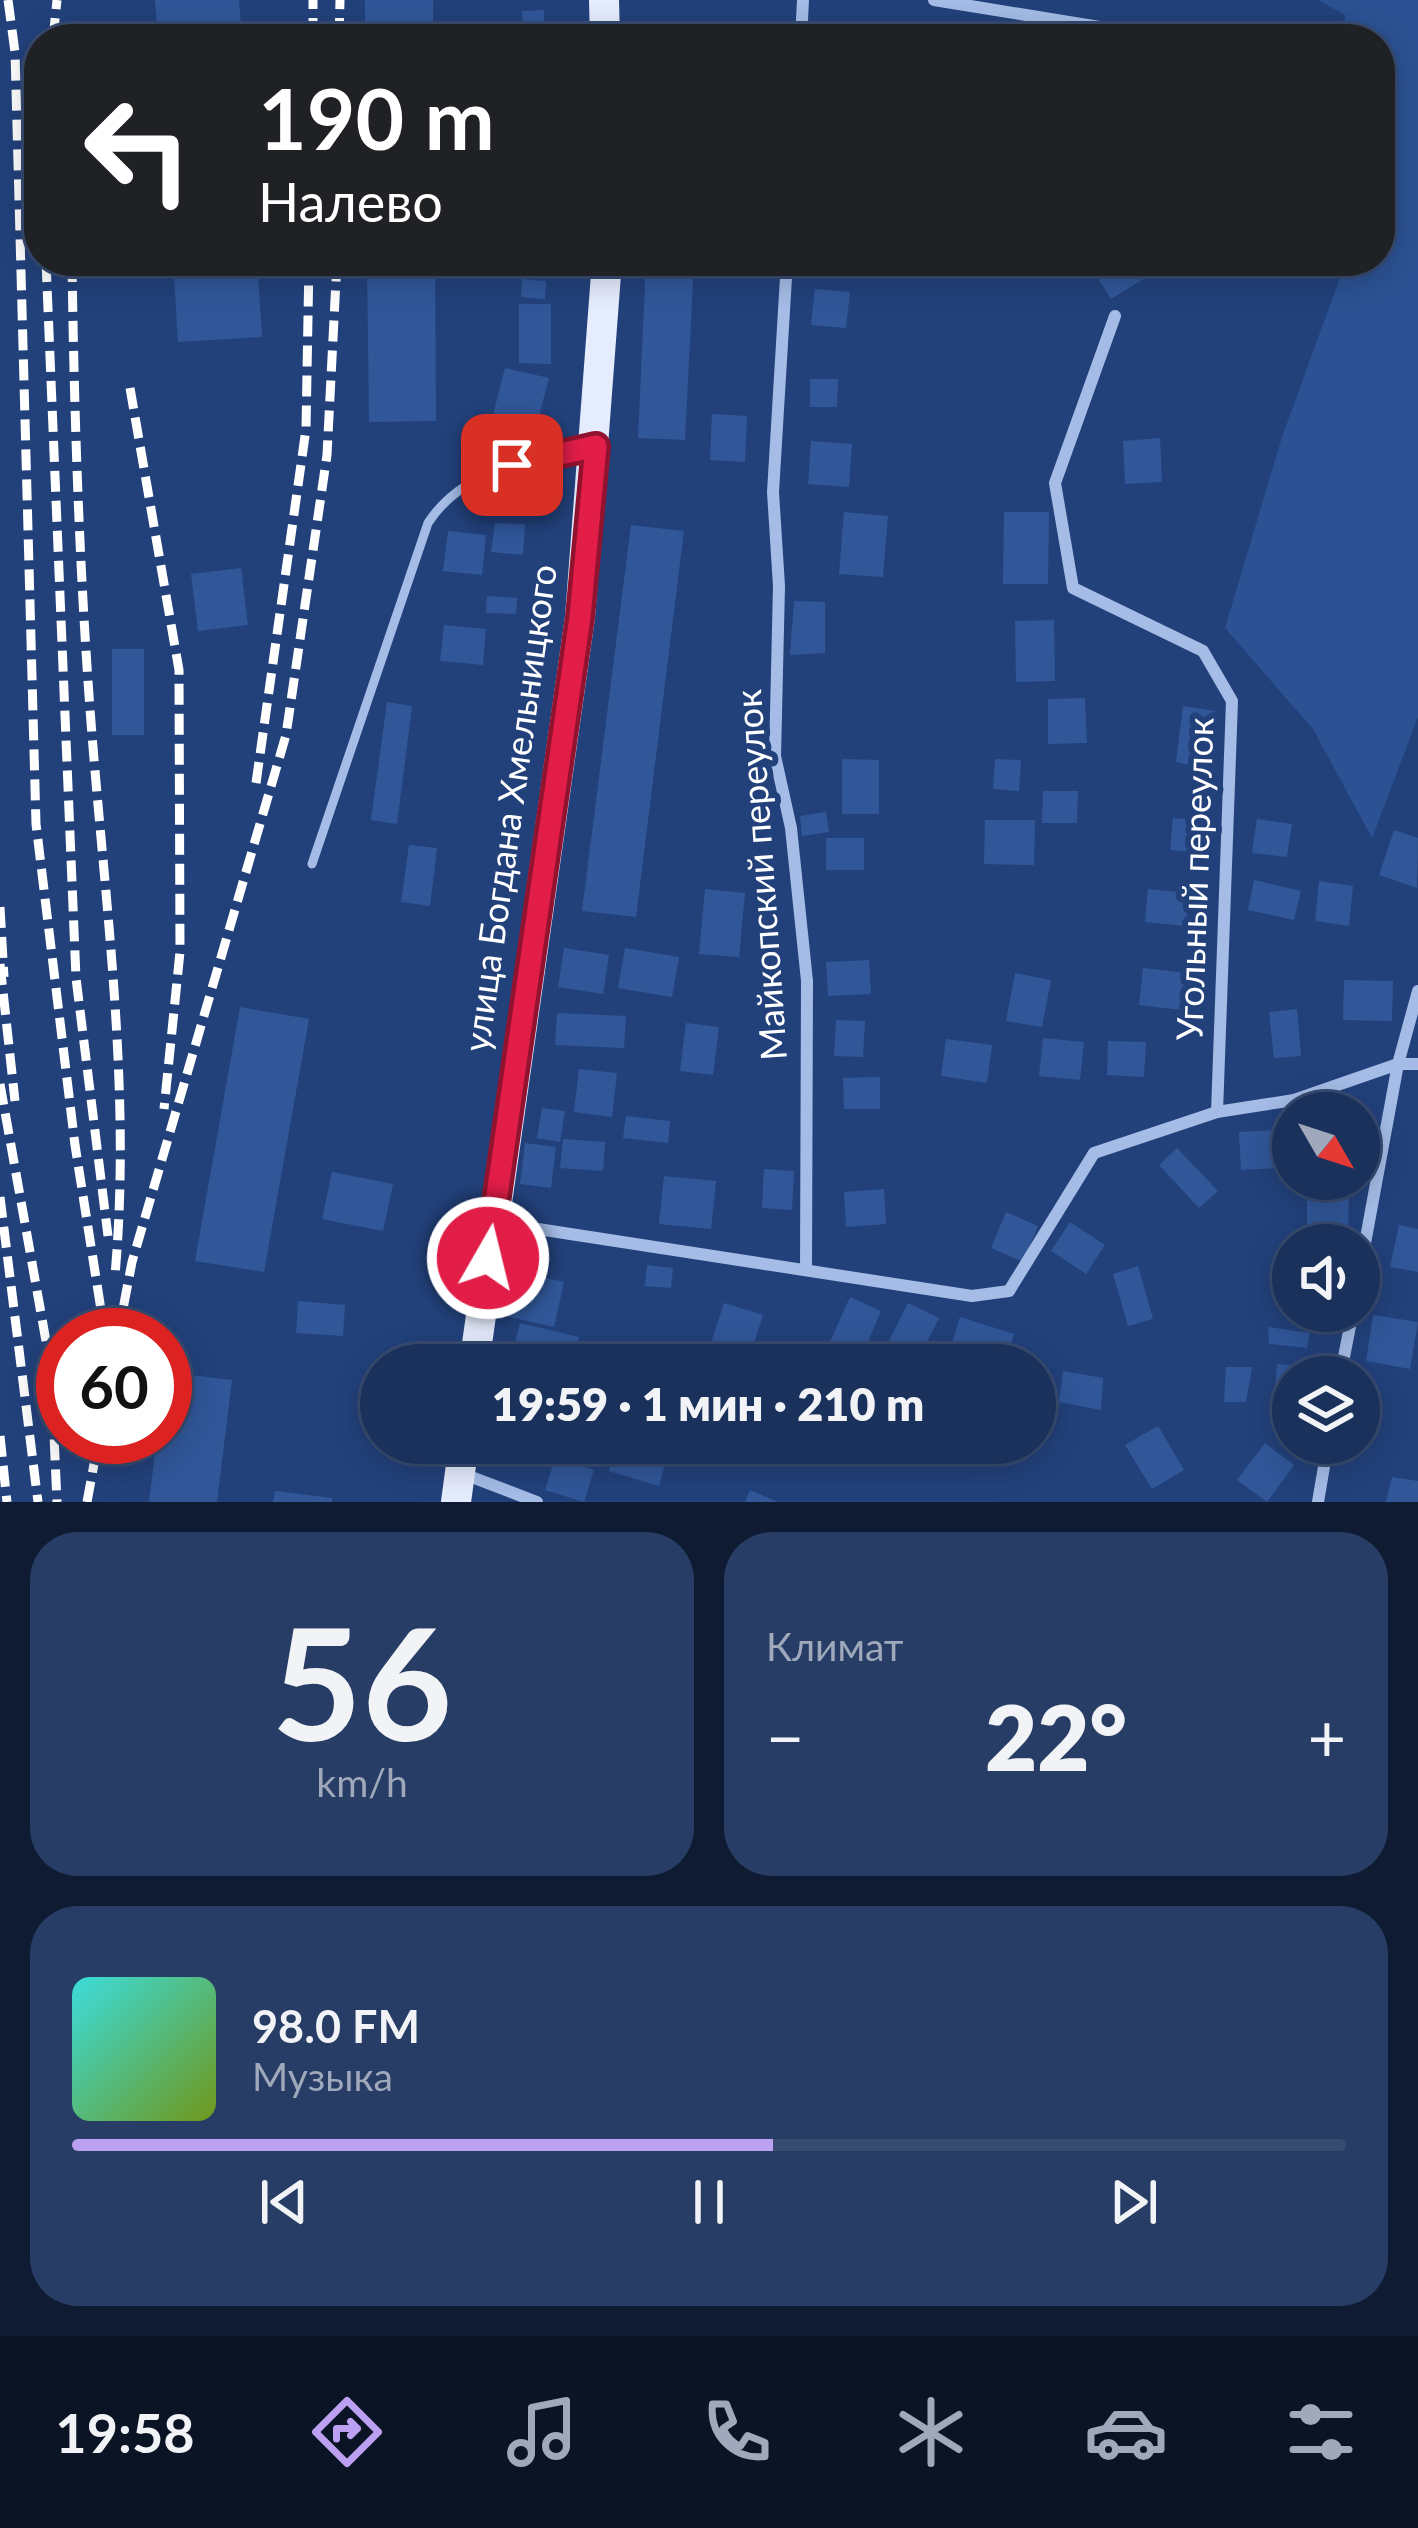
<!DOCTYPE html>
<html lang="ru">
<head>
<meta charset="utf-8">
<style>
	:root { --surface:#1a315c; --page:#273d65; --text:#f1f3f6; --muted:#9fa9bb; --line:#384c72; --accent:#bca0f2 }
	body { margin:0; font-family:Lato,sans-serif; background:var(--page); color:var(--text); height:100vh; display:flex; flex-direction:column; font-size:45px; white-space:nowrap }
	* { box-sizing:border-box; margin:0 }
	p { font-size:39px; color:var(--muted) }
	.icon { flex:none; width:66px; height:66px; fill:none; stroke:currentColor; stroke-width:2; stroke-linecap:round; stroke-linejoin:round }
	.map { position:relative; height:1502px; overflow:hidden }
	.drawer { display:flex; flex-direction:column; gap:30px; padding:30px; background:#0e1b33; flex:1 }
	.drawer>* { flex:none }
	.hud { position:absolute; left:24px; top:24px; width:1371px; height:252px; border-radius:48px; box-shadow:0 6px 30px #0003,0 0 0 3px var(--line); background:#202124; color:#fff; overflow:hidden }
	.needle { width:78px; rotate:129deg }
	.buttons { position:absolute; left:1272px; top:1092px; display:grid; gap:24px }
	.buttons a { display:grid; place-items:center; width:108px; height:108px; border-radius:50%; background:var(--surface); box-shadow:0 6px 30px #0003,0 0 0 3px var(--line); font-size:60px }
	.speed { position:absolute; left:36px; top:1308px; display:flex; gap:24px; font-size:60px; font-weight:700; text-align:center }
	.speed>* { display:grid; place-content:center; width:156px; height:156px; border-radius:50%; background:var(--surface); box-shadow:0 6px 30px #0003,0 0 0 3px var(--line); line-height:1 }
	.speed .limit { border:18px solid #d22; background:#fff; color:#111 }
	.pin { position:absolute; display:grid; place-items:center; width:102px; height:102px; color:#fff; margin:-51px; border-radius:24px; box-shadow:0 6px 18px #0006 }
	.me { position:absolute; width:132px; margin:-66px; rotate:8deg; stroke-linejoin:round; filter:drop-shadow(0 0 9px #0008) }
	.turn { display:flex; align-items:center; gap:42px; height:252px; padding:0 36px; font-size:54px }
	.turn .icon { width:156px; height:156px; stroke-width:2.5 }
	.turn b { display:block; font-size:84px; line-height:102px }
	.big { font-size:90px; font-weight:800; line-height:1.1 }
	.drawer .widget { flex:1; display:flex; flex-direction:column; justify-content:center; gap:18px; min-width:0; padding:0 42px; border-radius:48px; background:var(--page) }
	.drawer .dial { align-items:center; gap:0 }
	.dial b { font-size:156px; line-height:1 }
	.song { display:flex; align-items:center; gap:36px }
	.cover { width:144px; height:144px; border-radius:18px; background:linear-gradient(135deg,hsl(180 70% 55%),hsl(80 70% 35%)) }
	.played { height:12px; border-radius:6px; background:linear-gradient(90deg,var(--accent) 55%,var(--line) 55%) }
	.keys { display:flex; justify-content:space-around; direction:ltr }
	.heat { display:flex; justify-content:space-between; align-items:center; font-size:66px; direction:ltr }
	.drawer .tiles { flex:1; display:grid; gap:30px; grid-template-columns:1fr 1fr }
	.widget:last-child { grid-column:span 2 }
	.trip { position:absolute; left:360px; top:1344px; width:696px; height:120px; border-radius:60px; background:var(--surface); box-shadow:0 6px 30px #0003,0 0 0 3px var(--line); font-weight:800; line-height:120px; text-align:center }
	.menu { display:flex; height:192px; justify-content:space-around; align-items:center; background:#0a1425; color:var(--muted) }
	.menu .icon { width:84px; height:84px }
	.menu .current { color:var(--accent) }
	.menu b { font-size:54px; color:var(--text) }
	.map>svg:first-child { display:block }
</style>
</head>
<body>
<div class="map">
<svg width="1418" height="1502" viewBox="0 0 1418 1502">
	<rect width="100%" height="100%" fill="#22417b"/>
	<polygon fill="#2c5293" points="1318,0 1418,0 1418,717 1372,838 1313,729 1225,628 1282,437 1346,261 1380,261 1380,39 1346,39 1345,15"/>
	<g fill="#315799">
		<polygon points="155,0 239,0 242,39 158,39"/>
		<rect x="365" y="0" width="68" height="39"/>
		<polygon points="544,10 545,39 523,39 522,11"/>
		<rect x="926" y="34" width="39" height="5"/>
		<polygon points="173,261 257,261 262,337 178,342"/>
		<polygon points="367,261 435,261 436,421 369,422"/>
		<polygon points="525,261 549,261 549,270 525,269"/>
		<polygon points="646,261 694,261 685,440 638,438"/>
		<polygon points="1087,261 1137,261 1147,277 1111,299"/>
		<polygon points="1204,261 1263,261 1264,270 1207,278"/>
		<polygon points="522,279 546,281 545,299 521,297"/>
		<polygon points="815,289 850,292 846,328 811,325"/>
		<polygon points="519,304 551,304 551,364 519,363"/>
		<polygon points="505,368 549,378 536,427 493,415"/>
		<polygon points="810,379 838,379 837,407 810,407"/>
		<polygon points="712,414 747,416 745,462 710,460"/>
		<polygon points="1160,438 1162,482 1125,484 1123,441"/>
		<polygon points="811,441 852,444 849,487 808,484"/>
		<polygon points="844,512 888,516 883,577 839,574"/>
		<polygon points="1004,512 1049,512 1048,584 1003,584"/>
		<polygon points="495,523 525,524 523,555 491,552"/>
		<polygon points="631,525 684,531 636,917 582,911"/>
		<polygon points="448,531 486,535 482,575 443,571"/>
		<polygon points="241,568 248,625 198,631 191,574"/>
		<polygon points="487,596 517,598 516,614 486,613"/>
		<polygon points="794,601 825,602 825,653 790,655"/>
		<polygon points="1054,620 1055,681 1016,682 1015,621"/>
		<polygon points="444,625 486,629 483,665 440,661"/>
		<rect x="112" y="649" width="32" height="86"/>
		<polygon points="1085,698 1087,743 1048,744 1048,699"/>
		<polygon points="387,702 412,706 397,824 371,820"/>
		<polygon points="1183,706 1215,711 1206,769 1176,762"/>
		<polygon points="842,759 879,760 879,814 842,814"/>
		<polygon points="995,759 1021,760 1019,791 993,789"/>
		<polygon points="1043,791 1078,791 1077,823 1042,823"/>
		<polygon points="826,812 829,832 802,836 800,816"/>
		<polygon points="1173,818 1212,821 1209,853 1170,850"/>
		<polygon points="1257,819 1292,824 1287,857 1252,853"/>
		<polygon points="985,820 1035,820 1034,865 984,864"/>
		<polygon points="1394,830 1418,838 1417,888 1379,875"/>
		<rect x="826" y="838" width="38" height="32"/>
		<polygon points="409,845 437,848 430,906 401,902"/>
		<polygon points="1254,880 1301,891 1294,920 1248,910"/>
		<polygon points="1319,881 1353,886 1349,926 1315,921"/>
		<polygon points="705,889 745,893 739,957 699,954"/>
		<polygon points="1148,889 1189,893 1186,926 1145,922"/>
		<polygon points="564,948 609,955 603,994 558,987"/>
		<polygon points="625,948 679,957 672,997 618,988"/>
		<polygon points="869,960 871,994 828,996 826,962"/>
		<polygon points="1143,968 1187,973 1182,1010 1139,1005"/>
		<polygon points="1015,973 1051,980 1042,1027 1006,1021"/>
		<polygon points="1344,980 1393,981 1392,1021 1343,1020"/>
		<polygon points="240,1007 309,1019 264,1272 195,1261"/>
		<polygon points="1297,1009 1301,1056 1274,1058 1269,1012"/>
		<polygon points="557,1013 626,1016 624,1048 555,1045"/>
		<polygon points="836,1020 865,1021 863,1057 834,1056"/>
		<polygon points="686,1023 719,1027 713,1075 680,1071"/>
		<polygon points="1043,1038 1084,1042 1080,1080 1039,1076"/>
		<polygon points="946,1039 992,1045 987,1083 941,1076"/>
		<polygon points="1108,1041 1146,1042 1144,1077 1107,1075"/>
		<polygon points="579,1069 617,1073 612,1117 574,1112"/>
		<polygon points="880,1077 880,1109 844,1109 843,1078"/>
		<polygon points="542,1108 565,1111 560,1142 537,1138"/>
		<polygon points="1359,1114 1367,1116 1362,1152 1359,1152"/>
		<polygon points="626,1116 670,1121 668,1143 623,1138"/>
		<polygon points="1276,1130 1279,1168 1241,1170 1239,1132"/>
		<polygon points="563,1139 605,1142 603,1171 560,1168"/>
		<polygon points="525,1143 556,1147 551,1188 520,1184"/>
		<polygon points="1177,1148 1218,1191 1199,1208 1159,1165"/>
		<polygon points="764,1169 794,1171 792,1210 762,1208"/>
		<polygon points="332,1172 393,1184 383,1231 322,1219"/>
		<polygon points="664,1176 716,1181 711,1229 659,1224"/>
		<polygon points="1307,1188 1349,1189 1348,1230 1307,1229"/>
		<polygon points="884,1189 886,1224 846,1227 844,1192"/>
		<polygon points="1006,1212 1038,1226 1023,1262 991,1248"/>
		<polygon points="1070,1222 1105,1245 1086,1274 1051,1251"/>
		<polygon points="1399,1225 1418,1229 1418,1272 1390,1267"/>
		<polygon points="647,1265 673,1268 671,1288 645,1286"/>
		<polygon points="1138,1266 1153,1319 1128,1326 1113,1274"/>
		<polygon points="508,1269 564,1282 554,1327 497,1314"/>
		<polygon points="850,1297 881,1311 861,1358 829,1344"/>
		<polygon points="298,1301 345,1305 343,1336 296,1333"/>
		<polygon points="724,1303 763,1315 750,1355 711,1343"/>
		<polygon points="908,1303 939,1318 920,1356 889,1341"/>
		<polygon points="1373,1315 1418,1322 1410,1369 1366,1361"/>
		<polygon points="960,1317 1014,1334 1005,1365 977,1365 948,1356"/>
		<polygon points="520,1323 579,1337 572,1365 510,1364"/>
		<polygon points="1268,1327 1310,1333 1307,1348 1269,1344"/>
		<polygon points="1277,1364 1316,1367 1315,1377 1293,1377 1293,1391 1275,1390"/>
		<polygon points="1226,1367 1252,1367 1246,1402 1224,1402"/>
		<polygon points="1063,1371 1103,1378 1101,1410 1059,1402"/>
		<polygon points="165,1372 232,1380 217,1502 149,1502 157,1437 165,1437"/>
		<polygon points="1158,1426 1184,1470 1152,1489 1125,1445"/>
		<polygon points="617,1443 671,1443 659,1486 609,1471"/>
		<polygon points="1265,1443 1294,1465 1267,1502 1237,1480"/>
		<polygon points="555,1458 594,1470 584,1502 545,1490"/>
		<polygon points="1392,1477 1418,1481 1418,1502 1386,1502"/>
		<polygon points="750,1490 778,1502 745,1502"/>
		<polygon points="275,1491 332,1498 332,1502 273,1502"/>
	</g>
	<g fill="none" stroke-linecap="round" stroke-linejoin="round">
		<path stroke="#a4bce6" stroke-width="9" d="M312,864L428,523C463,469 525,462 585,448"/>
		<g stroke="#a4bce6" stroke-width="12">
			<polyline points="934,0 1173,39"/>
			<polyline points="801,39 803,0"/>
			<polyline points="787,261 773,492 779,586 775,756 791,828 807,981 806,1270"/>
			<polyline points="1115,316 1055,483 1073,588 1203,651 1232,701 1217,1112"/>
			<polyline points="493,1222 972,1296 1009,1291 1094,1153 1217,1112 1294,1100 1398,1064 1418,1064"/>
			<polyline points="1359,1276 1398,1064 1418,991"/>
			<polyline points="1340,1377 1353,1311"/>
			<polyline points="461,1473 537,1502"/>
			<polyline points="1318,1502 1328,1443"/>
		</g>
		<g stroke="#e5ecfd" stroke-width="30">
			<polyline points="604,0 605,39"/>
			<polyline points="474,1365 580,617 607,261"/>
			<polyline points="456,1502 464,1443"/>
		</g>
		<g stroke="#fff" stroke-width="9" stroke-dasharray="21 9" stroke-linecap="butt">
			<polyline points="8,0 15,52 36,824 75,1145 105,1335"/>
			<polyline points="53,39 57,0"/>
			<polyline points="313,39 313,0"/>
			<polyline points="339,39 340,0"/>
			<polyline points="46,261 76,978 108,1236"/>
			<path d="M72,261C74,410 79,561 90,709C104,898 132,1086 115,1275"/>
			<polyline points="130,388 179,670 180,952 164,1109"/>
			<polyline points="256,783 306,429 309,261"/>
			<polyline points="0,907 4,977"/>
			<polyline points="0,964 15,1101"/>
			<polyline points="0,1084 51,1369 57,1502"/>
			<polyline points="0,1197 38,1502"/>
			<polyline points="118,1335 132,1262 286,735 327,455 337,261"/>
			<polyline points="0,1436 7,1502"/>
			<polyline points="87,1502 99,1437"/>
		</g>
	</g>
	<g fill="none" stroke-linecap="round" stroke-linejoin="round">
		<g stroke="#92132f" stroke-width="30">
			<polyline id="route" points="488,1258 580,617 596,446 512,465"/>
		</g>
		<use href="#route" stroke="#e11d48" stroke-width="21"/>
	</g>
	<g text-anchor="middle" stroke-width="12" stroke-linejoin="round" paint-order="stroke">
		<g font-size="36" fill="#fff" stroke="#22417b">
			<text transform="translate(510 808) rotate(-82)" y="13">улица Богдана Хмельницкого</text>
			<text transform="translate(761 875) rotate(-94)" y="13">Майкопский переулок</text>
			<text transform="translate(1195 879) rotate(-88)" y="13">Угольный переулок</text>
		</g>
	</g>
</svg>
<div class="buttons">
<a><svg class="needle" viewBox="-14 -14 28 28"><path d="M0-13l5 13h-10z" fill="#e53935"/><path d="M0 13l5-13h-10z" fill="#9fa9bb"/></svg></a>
<a><svg class="icon" aria-label="sound" viewBox="0 0 24 24"><path d="M4 9h4l5-4v14l-5-4H4zM17 9q2 3 0 6"/></svg></a>
<a><svg class="icon" aria-label="layers" viewBox="0 0 24 24"><path d="M12 4l9 5-9 5-9-5zM3 14l9 5 9-5"/></svg></a>
</div>
<div class="speed"><div class="limit">60</div></div>
<div class="pin" style="left:512px;top:465px;background:#d93025"><svg class="icon" aria-label="arrive" viewBox="0 0 24 24"><path d="M6 21V4h12l-3 4 3 4H6"/></svg></div>
<svg class="me" style="left:488px;top:1258px" viewBox="-20 -20 40 40"><circle r="17" fill="#e11d48" stroke="#fff" stroke-width="3"/><path d="M0-11L8 9 0 5-8 9z" fill="#fff"/></svg>
<div class="trip">19:59 · 1 мин · 210 m</div>
<div class="hud">
<div class="turn"><svg class="icon" aria-label="left" viewBox="0 0 24 24"><path d="M17 20v-9H6M10 6l-5 5 5 5"/></svg><div><b>190 m</b>Налево</div></div>
</div>
</div>
<section class="drawer">
<div class="tiles">
<div class="widget dial"><b>56</b><p>km/h</p></div>
<div class="widget"><p>Климат</p>
<div class="heat"><a>−</a><b class="big">22°</b><a>+</a></div>
</div>
<div class="widget">
<div class="song"><i class="cover"></i><div><b>98.0 FM</b><p>Музыка</p></div></div>
<div class="played"></div>
<div class="keys"><svg class="icon" aria-label="previous" viewBox="0 0 24 24"><path d="M18 5L8 12l10 7zM5 5v14"/></svg><svg class="icon" aria-label="pause" viewBox="0 0 24 24"><path d="M8 5v14M16 5v14"/></svg><svg class="icon" aria-label="next" viewBox="0 0 24 24"><path d="M6 5l10 7-10 7zM19 5v14"/></svg></div>
</div>
</div>
</section>
<nav class="menu">
<b>19:58</b>
<svg class="icon current" aria-label="directions" viewBox="0 0 24 24"><path d="M12 3l9 9-9 9-9-9zM9 14v-3h6M13 9l2 2-2 2"/></svg>
<svg class="icon" aria-label="music" viewBox="0 0 24 24"><path d="M9 18V5l10-2v13"/><circle cx="6" cy="18" r="3"/><circle cx="16" cy="16" r="3"/></svg>
<svg class="icon" aria-label="phone" viewBox="0 0 24 24"><path d="M5 4h4l2 5-3 2q2 4 5 5l2-3 5 2v4C11 20 4 13 5 4z"/></svg>
<svg class="icon" aria-label="climate" viewBox="0 0 24 24"><path d="M12 3v18M4 7l16 10M4 17L20 7"/></svg>
<svg class="icon" aria-label="car" viewBox="0 0 24 24"><path d="M5 17H2v-5l4-1 3-4h7l3 4 3 1v5h-3M9 17h6M6 11h13"/><circle cx="7" cy="17" r="2"/><circle cx="17" cy="17" r="2"/></svg>
<svg class="icon" aria-label="filters" viewBox="0 0 24 24"><path d="M4 7h16M4 17h16"/><circle cx="9" cy="7" r="2"/><circle cx="15" cy="17" r="2"/></svg>
</nav>
</body>
</html>
